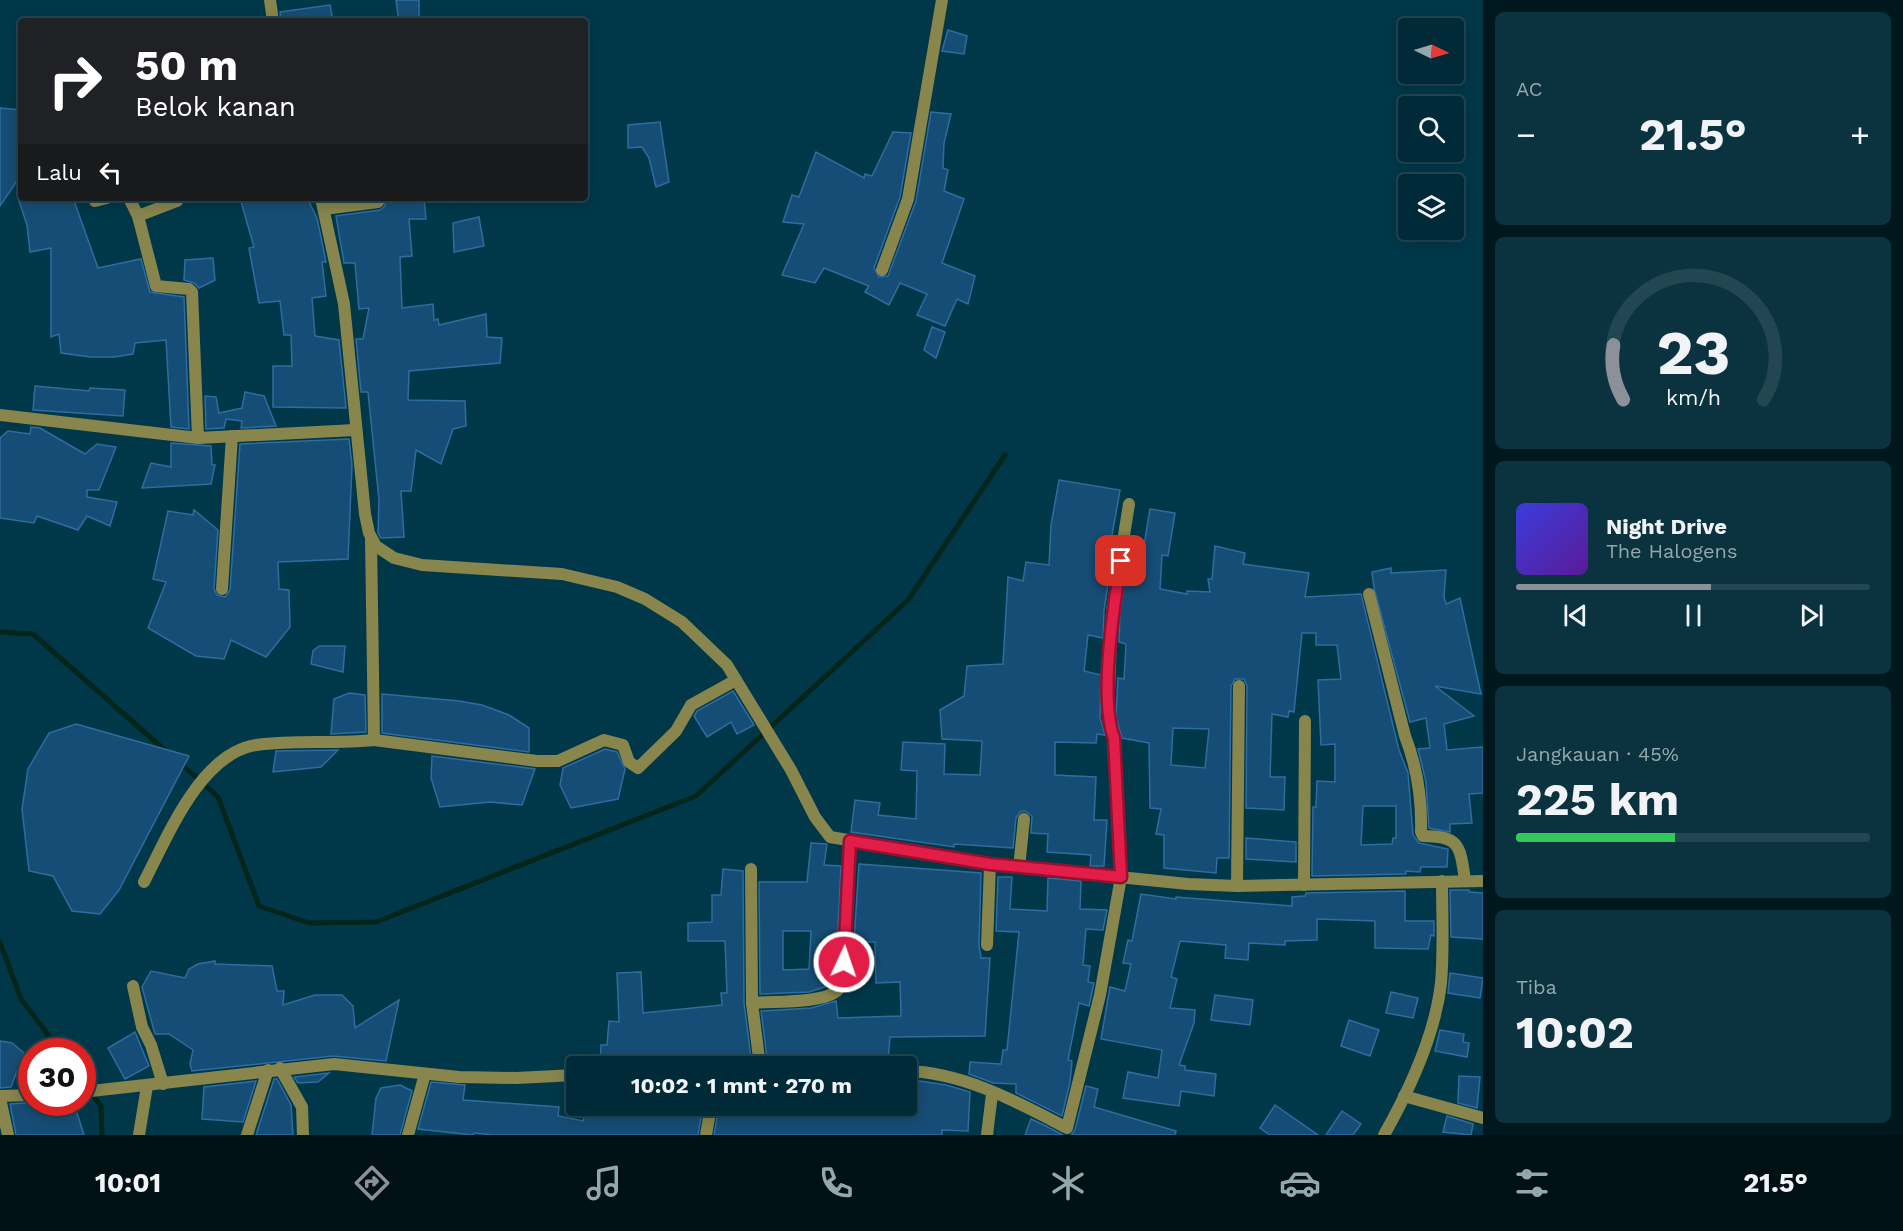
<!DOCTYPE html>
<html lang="id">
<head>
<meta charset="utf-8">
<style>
	:root { --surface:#002a37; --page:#0a323f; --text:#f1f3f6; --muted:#95a7ad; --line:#224652; --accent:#8c9099 }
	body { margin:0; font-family:"Work Sans",sans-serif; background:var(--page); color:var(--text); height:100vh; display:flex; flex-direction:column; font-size:22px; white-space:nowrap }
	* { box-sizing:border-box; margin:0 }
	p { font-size:20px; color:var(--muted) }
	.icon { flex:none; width:33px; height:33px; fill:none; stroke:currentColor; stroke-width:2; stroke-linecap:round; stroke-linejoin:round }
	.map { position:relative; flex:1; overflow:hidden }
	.drawer { display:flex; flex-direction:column; gap:12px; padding:12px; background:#00171e; width:420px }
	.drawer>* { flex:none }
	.banner { position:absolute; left:18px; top:18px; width:570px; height:183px; border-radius:6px; box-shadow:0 3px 15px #0003,0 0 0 2px var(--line); background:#202124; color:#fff; overflow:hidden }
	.needle { width:39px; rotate:95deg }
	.fabs { position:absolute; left:1398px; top:18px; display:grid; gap:12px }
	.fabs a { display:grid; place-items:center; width:66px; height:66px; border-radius:6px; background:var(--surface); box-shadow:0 3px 15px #0003,0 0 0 2px var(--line); font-size:30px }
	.speed { position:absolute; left:18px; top:1038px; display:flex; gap:12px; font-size:30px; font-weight:700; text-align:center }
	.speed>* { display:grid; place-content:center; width:78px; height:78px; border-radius:50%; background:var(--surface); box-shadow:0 3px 15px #0003,0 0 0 2px var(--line); line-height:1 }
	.speed .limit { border:9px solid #d22; background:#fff; color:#111 }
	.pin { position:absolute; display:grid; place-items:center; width:51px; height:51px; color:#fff; margin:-26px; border-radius:12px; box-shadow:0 3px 9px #0006 }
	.me { position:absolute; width:66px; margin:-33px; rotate:3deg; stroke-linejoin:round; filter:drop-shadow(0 0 4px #0008) }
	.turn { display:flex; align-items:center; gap:21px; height:126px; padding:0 18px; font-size:27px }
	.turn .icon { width:78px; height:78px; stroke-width:2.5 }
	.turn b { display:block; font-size:42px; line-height:51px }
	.then { display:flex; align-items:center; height:57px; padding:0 18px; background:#0003; gap:12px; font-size:22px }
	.big { font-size:45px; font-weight:700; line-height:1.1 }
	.drawer .widget { flex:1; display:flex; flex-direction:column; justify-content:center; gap:9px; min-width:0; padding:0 21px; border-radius:9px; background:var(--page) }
	.drawer .dial { align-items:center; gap:0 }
	.dial svg { height:156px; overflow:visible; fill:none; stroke:var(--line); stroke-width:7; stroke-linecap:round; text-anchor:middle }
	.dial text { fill:var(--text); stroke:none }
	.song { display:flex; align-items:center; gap:18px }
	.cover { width:72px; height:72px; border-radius:9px; background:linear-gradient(135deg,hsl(240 70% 55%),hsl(270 70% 35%)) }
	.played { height:6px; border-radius:3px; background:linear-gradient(90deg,var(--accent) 55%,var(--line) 55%) }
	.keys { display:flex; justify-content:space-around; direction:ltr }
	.heat { display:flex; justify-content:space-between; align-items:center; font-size:33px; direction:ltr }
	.charge { height:9px; border-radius:4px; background:linear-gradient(90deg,#34c759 45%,var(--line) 0) }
	.trip { position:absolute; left:566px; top:1056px; width:351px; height:60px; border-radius:6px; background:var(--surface); box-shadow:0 3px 15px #0003,0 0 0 2px var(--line); font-weight:700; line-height:60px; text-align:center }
	.dock { display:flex; height:96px; justify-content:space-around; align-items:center; background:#001116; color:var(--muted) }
	.dock .icon { width:42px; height:42px }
	.dock .active { color:var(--accent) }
	.dock b { font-size:27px; color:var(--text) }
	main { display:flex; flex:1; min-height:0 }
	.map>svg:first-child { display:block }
</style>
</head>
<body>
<main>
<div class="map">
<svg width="1483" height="1135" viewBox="0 0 1483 1135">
	<rect width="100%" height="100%" fill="#003849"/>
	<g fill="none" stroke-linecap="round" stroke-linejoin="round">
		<g stroke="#042519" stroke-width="5">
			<polyline points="0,632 33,634 167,752"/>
			<polyline points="179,762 218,797 259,906 309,923 376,922 696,796 908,600 1005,455"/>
			<polyline points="0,942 21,999 61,1052"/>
			<polyline points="82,1081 101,1106 102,1135"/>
		</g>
	</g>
	<g fill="#164d76" stroke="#2e6d9f" stroke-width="1.5" fill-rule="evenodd">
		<polygon points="396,0 419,0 419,21 399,21"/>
		<polygon points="330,5 333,21 281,21 280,12"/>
		<polygon points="948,30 967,36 964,54 942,51"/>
		<polygon points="0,108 21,110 21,175 0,206"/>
		<polygon points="931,112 951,114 944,143 943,168 948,170 944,191 964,199 942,263 975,276 968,304 957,299 945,326 917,315 927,294 900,283 889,305 865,292 869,286 824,268 815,283 782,275 804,224 783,222 792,195 799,197 816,152 864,178 865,174 872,176 893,132 911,133 900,197 874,268 879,277 888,276 916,201"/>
		<polygon points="660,122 669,182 656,187 649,158 642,147 628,148 628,125"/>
		<polygon points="18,198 73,198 98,268 141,259 150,292 184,297 189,429 171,427 166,340 135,343 133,354 114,357 91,357 61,353 59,334 51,337 51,248 30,252 27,225"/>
		<polygon points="240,198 307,198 317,218 326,262 322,262 326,296 312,298 315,336 339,340 346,408 273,407 273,366 292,366 291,335 284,335 280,301 259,303 249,248 254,247"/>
		<polygon points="385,198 424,198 426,219 409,219 412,256 400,257 402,308 433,304 434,320 438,319 439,325 486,314 487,337 502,338 500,363 409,371 408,400 465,401 466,426 453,429 441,464 416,450 411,491 401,491 404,537 381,538 378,533 379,500 368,392 361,392 356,339 363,339 369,308 359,309 355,263 344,263 336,216 380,210 385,206"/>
		<polygon points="479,217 484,246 454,252 453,223"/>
		<polygon points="213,258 215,280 199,288 194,283 184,280 185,260"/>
		<polygon points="932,327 945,332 936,358 924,350"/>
		<polygon points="35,386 89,391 90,388 125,390 123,416 33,410"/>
		<polygon points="245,392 264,396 276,426 241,428 242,421 226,419 224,428 206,429 205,396 216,397 219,413 242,408"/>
		<polygon points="31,427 40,428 85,454 97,444 116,447 99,490 87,490 87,497 117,502 110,526 87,516 78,530 37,516 34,523 0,518 0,438 8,431 30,434"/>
		<polygon points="349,439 352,465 348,559 278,562 279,589 289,590 290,627 266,657 231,640 224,659 196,656 148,628 166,582 153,579 168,511 193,515 194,510 218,530 214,589 217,595 225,597 230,590 240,444"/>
		<polygon points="171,443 211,446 212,465 215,465 211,484 142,488 151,463 171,467"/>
		<polygon points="1059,480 1120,490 1111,541 1113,542 1113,552 1104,610 1103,638 1088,635 1084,671 1101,675 1100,718 1105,735 1097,734 1096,743 1055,742 1055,775 1096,777 1094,820 1107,820 1104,866 1090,866 1091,855 1047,852 1048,834 1031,833 1032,816 1025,811 1020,812 1016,818 1013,848 954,844 954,847 851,832 855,800 880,803 878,815 916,819 917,771 901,770 903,742 945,744 944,774 980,775 982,741 942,739 940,710 964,696 967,666 1003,664 1008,577 1023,581 1026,562 1049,565 1051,525"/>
		<path d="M1150,509L1175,513L1168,556L1162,555L1160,589L1187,594V591L1210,592L1208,579H1212L1215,546L1245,553L1243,564L1309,573L1305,597L1361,594L1399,750L1408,773L1413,835L1419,843L1448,849L1447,867H1421L1420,872L1406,871V874L1312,876L1313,807H1316L1317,781L1335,782V744L1321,745L1318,680L1341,679L1337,645H1316V633H1302L1294,712L1289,711L1288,717L1272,714L1270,777H1285L1284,810L1246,808L1247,686L1244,679H1235L1231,686L1229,858H1217L1216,873L1164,868V835L1156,834L1161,809L1150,808L1149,743L1122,738L1116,717L1118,678L1124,679L1126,644L1119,642L1120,612L1129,557L1142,558ZM1173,728L1209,729L1205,768L1171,765ZM1363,806H1396V838H1393L1392,844L1361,845Z"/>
		<polygon points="1391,568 1391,573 1446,570 1444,597 1446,604 1460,598 1481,694 1435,686 1474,716 1444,724 1447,750 1483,747 1483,793 1469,794 1472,823 1450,824 1450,832 1429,828 1426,782 1418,749 1430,748 1426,718 1410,722 1374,588 1372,572"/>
		<polygon points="319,646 345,646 343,672 311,664 313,651"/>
		<polygon points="733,691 754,725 737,734 731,722 707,737 694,716 697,711"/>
		<polygon points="349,693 365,695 366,732 331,734 334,699"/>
		<polygon points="382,694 459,701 482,705 509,715 529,728 529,752 382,733"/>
		<polygon points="76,724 189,756 119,890 100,914 72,911 53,876 29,871 22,809 28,769 49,733"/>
		<polygon points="605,749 617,752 625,769 618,799 571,808 560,785 563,768"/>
		<polygon points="338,750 321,767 273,772 276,751"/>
		<polygon points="432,756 535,769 522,805 490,802 440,807 431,778"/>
		<polygon points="1246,838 1296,842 1296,862 1246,859"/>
		<path d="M811,843L827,844L824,865L841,866L836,969L831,985L809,992L760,994L759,882H807ZM783,931H811L809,969L783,970Z"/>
		<polygon points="859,864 981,873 979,945 981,958 990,958 985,1036 890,1037 888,1062 843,1063 844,1066 803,1066 803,1063 768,1065 761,1011 811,1008 836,1001 838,1018 901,1016 900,982 876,983 875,942 854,942"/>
		<polygon points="723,869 743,871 744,1003 752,1066 600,1066 601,1045 607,1045 609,1021 619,1022 617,973 641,972 643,1013 722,1005 721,993 727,993 725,941 688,941 688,923 712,922 712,895 721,895"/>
		<polygon points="998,877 1012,877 1010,909 1047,911 1048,878 1081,881 1080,909 1107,910 1103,930 1086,929 1083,965 1090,966 1088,982 1094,983 1089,1006 1079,1003 1068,1060 1072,1061 1070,1082 1062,1116 1016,1093 1016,1084 993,1083 969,1074 970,1062 1001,1064 1003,1050 1007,1050 1019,932 996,931"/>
		<polygon points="1450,890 1469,890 1469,892 1483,893 1483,939 1451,937"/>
		<polygon points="1405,891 1405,921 1434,921 1434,936 1431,935 1428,949 1375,948 1375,921 1317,919 1317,940 1285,941 1285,945 1249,943 1248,960 1225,958 1226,945 1180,941 1171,977 1177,979 1170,1008 1195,1010 1194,1023 1179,1065 1185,1066 1185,1070 1216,1074 1214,1096 1181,1091 1179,1106 1123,1098 1128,1072 1158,1078 1162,1050 1101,1039 1110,987 1125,991 1131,964 1123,963 1128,940 1132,941 1141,894 1176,899 1176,897 1292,906 1292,897 1305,896 1306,893"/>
		<polygon points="215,961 215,964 272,966 277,991 284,991 283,1005 315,995 342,995 353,1006 355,1028 399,1000 386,1061 333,1056 192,1071 190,1064 193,1050 169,1034 155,1034 142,987 151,971 185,978 189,969 198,964"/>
		<polygon points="1450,973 1483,978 1480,998 1448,993"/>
		<polygon points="1391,992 1418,998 1413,1018 1386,1013"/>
		<polygon points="1215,995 1253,1000 1250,1025 1211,1020"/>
		<polygon points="1349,1020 1379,1030 1370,1056 1341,1046"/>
		<polygon points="1440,1030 1464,1034 1463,1042 1469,1043 1467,1057 1435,1051"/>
		<polygon points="135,1032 149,1066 125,1079 108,1048"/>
		<polygon points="0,1041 12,1043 24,1053 11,1087 0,1088"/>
		<polygon points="329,1073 318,1082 298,1083 294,1077"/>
		<polygon points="1459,1076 1480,1077 1477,1108 1458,1103"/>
		<polygon points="274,1079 277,1079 291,1105 293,1135 256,1135"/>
		<polygon points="906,1079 946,1085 970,1092 968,1131 942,1130 942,1135 714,1135 719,1106 736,1106 736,1110 766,1109 766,1106 842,1106 842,1109 871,1110 871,1106 906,1106"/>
		<polygon points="256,1081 243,1122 202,1119 204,1087"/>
		<polygon points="431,1082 465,1085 463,1100 559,1107 558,1116 583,1121 587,1106 703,1106 698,1135 494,1135 474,1133 473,1135 418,1129"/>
		<polygon points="400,1085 412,1091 400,1135 372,1135 376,1098 381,1088"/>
		<polygon points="1086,1086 1098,1089 1094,1107 1176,1131 1175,1135 1071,1135 1075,1130"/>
		<polygon points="40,1102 45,1106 62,1103 77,1113 84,1135 16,1135 10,1104"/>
		<polygon points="1275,1105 1318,1135 1270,1135 1260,1128"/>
		<polygon points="1342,1111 1361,1124 1353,1135 1326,1135"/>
		<polygon points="1447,1116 1473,1124 1471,1135 1443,1132"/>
		<polygon points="1031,1119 1044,1125 1063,1135 1025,1135"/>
	</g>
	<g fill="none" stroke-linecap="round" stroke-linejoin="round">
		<g stroke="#88854d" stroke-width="12">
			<polyline points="129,198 138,216"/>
			<polyline points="177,198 177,201 138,216 156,286 189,289 192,292 198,438"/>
			<polyline points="95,201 107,198"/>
			<polyline points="324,209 378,202"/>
			<polyline points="882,270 908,199 942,0"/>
			<polyline points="0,415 198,438 355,430"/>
			<polyline points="371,538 374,740 537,761 558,761 604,740 623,745 629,762 638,768 676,731 691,705 736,680"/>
			<polyline points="222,589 232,436"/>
			<path d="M1369,594L1405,736C1417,767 1422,799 1421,832L1423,836C1460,836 1460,846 1465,880"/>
			<polyline points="1019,868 1024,819"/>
			<polyline points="751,869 752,1003 760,1066"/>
			<path d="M144,882C168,836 200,754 256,745C295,740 335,744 374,740"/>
			<polyline points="1304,885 1305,721"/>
			<polyline points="1237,886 1239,686"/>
			<polyline points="987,945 990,864"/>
			<polyline points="133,986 142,1027 151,1045 163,1084"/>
			<path d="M752,1003C772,1001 824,1004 838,990L844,970L850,841"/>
			<polyline points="280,1068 302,1107 303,1135"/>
			<path d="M906,1071C963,1072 1017,1102 1067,1128L1100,995L1121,877L1114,738L1108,718L1112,611L1129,504"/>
			<polyline points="82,1092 334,1064 459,1077 516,1078 576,1075"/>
			<polyline points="0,1096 32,1095"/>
			<polyline points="1404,1096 1483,1118"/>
			<polyline points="0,1098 8,1135"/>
			<polyline points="139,1135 147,1086"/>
			<polyline points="247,1135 268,1070"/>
			<polyline points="408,1135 425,1074"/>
			<polyline points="706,1135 711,1106"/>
			<polyline points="987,1135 992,1094"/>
			<path d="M1384,1135C1410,1089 1435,1036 1441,983C1444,949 1442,914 1442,881"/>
		</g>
		<g stroke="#88854d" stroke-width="12">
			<polyline points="270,0 273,21"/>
			<polyline points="321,198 344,304 365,514 369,533 376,546 394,558 422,565 562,574 617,587 645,599 682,622 727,665 791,770 815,817 830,837 990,864 1188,884 1237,886 1483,881"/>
		</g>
	</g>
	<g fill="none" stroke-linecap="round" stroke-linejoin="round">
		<g stroke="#92132f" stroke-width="15">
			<path id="route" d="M844,962L850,841L990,864L1121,877L1114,738C1099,698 1114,604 1121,561"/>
		</g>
		<use href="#route" stroke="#e11d48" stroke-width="10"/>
	</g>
</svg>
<div class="fabs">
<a><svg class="needle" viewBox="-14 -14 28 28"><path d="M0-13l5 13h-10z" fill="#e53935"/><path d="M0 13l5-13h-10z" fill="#95a7ad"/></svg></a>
<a><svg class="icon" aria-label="search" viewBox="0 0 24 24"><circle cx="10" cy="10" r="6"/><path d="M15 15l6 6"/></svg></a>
<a><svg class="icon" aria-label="layers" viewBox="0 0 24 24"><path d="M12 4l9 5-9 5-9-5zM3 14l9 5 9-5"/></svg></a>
</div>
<div class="speed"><div class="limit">30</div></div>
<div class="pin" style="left:1121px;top:561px;background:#d93025"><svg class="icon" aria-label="arrive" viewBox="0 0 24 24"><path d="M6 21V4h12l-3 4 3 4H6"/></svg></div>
<svg class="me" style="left:844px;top:962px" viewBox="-20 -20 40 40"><circle r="17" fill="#e11d48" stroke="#fff" stroke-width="3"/><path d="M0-11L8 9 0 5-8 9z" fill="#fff"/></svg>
<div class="trip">10:02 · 1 mnt · 270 m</div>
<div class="banner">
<div class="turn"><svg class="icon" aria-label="right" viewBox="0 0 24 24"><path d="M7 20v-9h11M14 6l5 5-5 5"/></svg><div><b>50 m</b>Belok kanan</div></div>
<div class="then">Lalu<svg class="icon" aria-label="left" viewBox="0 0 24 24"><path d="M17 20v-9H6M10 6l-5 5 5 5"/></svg></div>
</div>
</div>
<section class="drawer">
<div class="widget"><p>AC</p>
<div class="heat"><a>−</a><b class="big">21.5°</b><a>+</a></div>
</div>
<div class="widget dial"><svg viewBox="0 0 100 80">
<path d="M14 69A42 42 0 1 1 86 69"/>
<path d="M14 69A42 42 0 0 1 9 41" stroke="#8c9099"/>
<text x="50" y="56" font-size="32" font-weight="700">23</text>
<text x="50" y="72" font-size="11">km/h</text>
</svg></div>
<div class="widget">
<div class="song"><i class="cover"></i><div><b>Night Drive</b><p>The Halogens</p></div></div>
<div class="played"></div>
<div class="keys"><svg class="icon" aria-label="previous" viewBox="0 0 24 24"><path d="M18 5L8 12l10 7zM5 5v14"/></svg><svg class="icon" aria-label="pause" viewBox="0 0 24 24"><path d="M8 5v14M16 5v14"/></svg><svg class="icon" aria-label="next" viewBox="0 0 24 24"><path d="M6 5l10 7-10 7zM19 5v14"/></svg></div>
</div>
<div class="widget"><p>Jangkauan · 45%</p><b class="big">225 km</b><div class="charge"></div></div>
<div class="widget"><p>Tiba</p><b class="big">10:02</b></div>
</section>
</main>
<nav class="dock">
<b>10:01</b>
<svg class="icon active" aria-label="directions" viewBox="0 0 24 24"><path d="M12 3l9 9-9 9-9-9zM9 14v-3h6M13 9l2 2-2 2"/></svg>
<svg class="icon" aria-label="music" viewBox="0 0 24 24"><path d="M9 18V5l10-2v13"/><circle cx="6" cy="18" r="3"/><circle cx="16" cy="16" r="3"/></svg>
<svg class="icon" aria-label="phone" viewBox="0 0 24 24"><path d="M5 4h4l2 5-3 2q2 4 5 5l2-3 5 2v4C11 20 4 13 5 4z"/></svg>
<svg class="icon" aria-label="climate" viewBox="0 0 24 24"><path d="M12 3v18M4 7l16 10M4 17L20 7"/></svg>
<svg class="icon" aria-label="car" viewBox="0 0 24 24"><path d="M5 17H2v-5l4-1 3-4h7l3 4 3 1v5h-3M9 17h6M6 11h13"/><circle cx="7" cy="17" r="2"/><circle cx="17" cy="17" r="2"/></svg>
<svg class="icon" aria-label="filters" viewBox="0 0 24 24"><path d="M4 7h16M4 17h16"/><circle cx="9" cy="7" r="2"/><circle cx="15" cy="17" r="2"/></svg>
<b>21.5°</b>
</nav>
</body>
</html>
